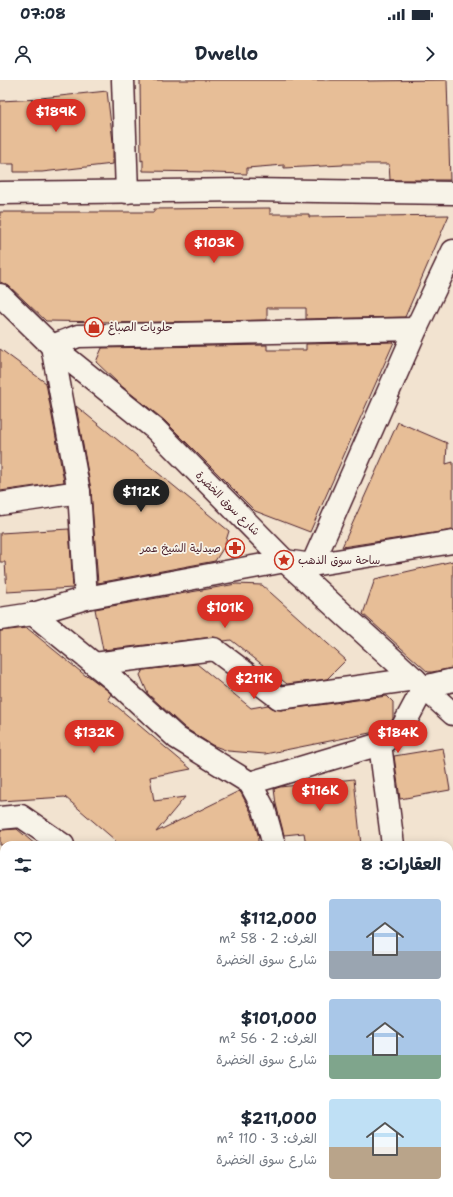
<!DOCTYPE html>
<html lang="ar">
<head>
<meta charset="utf-8">
<style>
	:root { --surface:#fff; --page:#f2f2f3; --text:#1f2937; --muted:#747a83; --accent:#d93025 }
	body { margin:0; font-family:"Shantell Sans","Playpen Sans Arabic",sans-serif; background:var(--page); color:var(--text); direction:rtl; height:100vh; display:flex; flex-direction:column; font-size:15px; white-space:nowrap }
	* { box-sizing:border-box; margin:0 }
	p { font-size:13px; color:var(--muted) }
	.icon { flex:none; width:22px; height:22px; fill:none; stroke:currentColor; stroke-width:2; stroke-linecap:round; stroke-linejoin:round }
	.map { position:relative; flex:1; overflow:hidden; direction:ltr }
	.drawer { position:absolute; left:0px; top:761px; width:453px; height:356px; display:flex; flex-direction:column; background:var(--surface); border-radius:12px 12px 0 0; box-shadow:0 2px 10px #0003; direction:rtl }
	.drawer>* { flex:none }
	.price { position:absolute; translate:-50% -34px; padding:0 9px; border-radius:14px; background:var(--accent); color:#fff; font-size:13px; line-height:26px; filter:drop-shadow(0 1px 2px #0008) }
	.price::after { content:''; position:absolute; left:50%; top:24px; width:12px; height:9px; margin-left:-6px; background:inherit; clip-path:polygon(0 0,100% 0,50% 100%) }
	.price.on { background:#222; color:#fff }
	ul { padding:0; list-style:none }
	li { display:flex; align-items:center; gap:12px; height:100px; padding:0 12px }
	li span { display:grid; place-items:center; flex:none; width:112px; height:80px; border-radius:4px; color:#555 }
	li>.icon { margin-inline-start:auto }
	span .icon { width:48px; height:48px; fill:#fffc; stroke-width:1 }
	li b { font-size:17px }
	h2 { display:flex; justify-content:space-between; align-items:center; height:48px; padding:0 12px; font-size:17px }
	.status { display:flex; justify-content:space-between; align-items:center; height:28px; padding:0 20px; background:var(--surface); direction:ltr }
	.status svg { height:11px; fill:currentColor }
	header { display:flex; justify-content:space-between; align-items:center; height:52px; padding:0 12px; background:var(--surface); font-size:18px; font-weight:700 }
	.map>svg:first-child { display:block }
	.building { fill:#e7be97; stroke:#4a1f2b }
	.lines { fill:none; stroke-linecap:round; stroke-linejoin:round }
	.street-casing { stroke:#4a1f2b; stroke-width:25 }
	.secondary-casing { stroke:#4a1f2b; stroke-width:25 }
	.street { stroke:#f7f3e8; stroke-width:22 }
	.secondary { stroke:#f7f3e8; stroke-width:22 }
	.labels { text-anchor:middle; stroke-width:3.5; stroke-linejoin:round; paint-order:stroke }
	.poi-label { font-size:11px; fill:#4a1f2b; stroke:#f7f3e8; text-anchor:start }
	.street-label { font-size:11px; fill:#4a1f2b; stroke:#f7f3e8 }
</style>
</head>
<body>
<div class="status"><b>07:08</b><svg viewBox="0 0 49 12"><path d="M0 12V9h3v3zM5 12V6h3v6zM10 12V3h3v9zM15 12V0h3v12zM26 1h20v11H26zM47 4h2v5h-2z"/></svg></div>
<header><svg class="icon" aria-label="forward" viewBox="0 0 24 24"><path d="M9 5l7 7-7 7"/></svg>Dwello<svg class="icon" aria-label="person" viewBox="0 0 24 24"><circle cx="12" cy="8" r="4"/><path d="M4 21q1-7 8-7t8 7"/></svg></header>
<div class="map">
<svg width="453" height="1117" viewBox="0 0 453 1117">
	<rect width="100%" height="100%" fill="#f2e3d0"/>
	<filter id="ink" filterUnits="userSpaceOnUse"><feTurbulence type="fractalNoise" baseFrequency=".025" numOctaves="2"/><feDisplacementMap in="SourceGraphic" scale="8" xChannelSelector="R" yChannelSelector="G"/><feConvolveMatrix kernelMatrix="1 2 1 2 8 2 1 2 1" color-interpolation-filters="sRGB"/></filter>
	<g filter="url(#ink)">
		<!-- building -->
		<g class="building">
			<polygon points="140,0 368,0 368,1 447,0 450,100 390,100 389,84 343,84 343,85 284,88 284,85 247,88 247,94 212,93 212,92 143,91 143,80 141,81"/>
			<polygon points="107,11 113,62 113,84 42,92 14,92 14,84 0,84 0,21 41,19 41,18"/>
			<polygon points="270,128 270,134 309,134 309,137 449,135 405,237 306,239 306,228 267,228 267,240 111,243 112,242 46,241 9,206 0,202 0,132 154,132 154,129"/>
			<polygon points="394,262 310,452 255,431 164,340 119,304 96,282 102,268 267,265 267,270 306,270 306,264"/>
			<polygon points="0,269 46,303 64,402 0,411"/>
			<polygon points="76,326 229,451 224,467 215,481 98,503 91,410"/>
			<polygon points="398,342 447,363 446,384 453,382 453,450 342,467"/>
			<polygon points="69,449 73,508 7,512 5,482 0,482 0,453"/>
			<polygon points="453,481 453,588 432,592 428,592 363,534 375,499"/>
			<polygon points="236,504 262,505 346,580 327,599 287,604 231,560 224,561 213,557 103,570 95,529"/>
			<polygon points="27,548 86,596 87,595 107,610 111,614 108,619 191,689 150,697 154,721 185,717 156,752 239,711 241,713 252,734 259,758 258,758 258,765 116,765 115,760 65,717 0,721 0,551"/>
			<polygon points="197,584 251,628 268,625 272,628 281,630 387,616 393,622 393,639 391,641 375,652 265,674 228,671 212,665 185,648 148,614 140,595 143,590"/>
			<polygon points="443,668 450,710 400,719 394,676"/>
			<polygon points="354,699 361,765 306,765 304,753 284,755 276,724 274,709 280,707"/>
			<polygon points="17,749 36,765 0,765 0,750"/>
		</g>
		<g class="lines">
			<!-- street casing -->
			<g class="street-casing">
				<g id="street">
					<polyline points="123,0 127,112"/>
					<polyline points="0,113 246,110 453,113"/>
					<polyline points="0,215 52,266 155,349 285,481 453,634"/>
					<polyline points="0,424 79,412"/>
					<polyline points="86,518 79,412 52,266 78,256 416,249"/>
					<polyline points="33,534 114,600 177,658 250,703 264,729 274,765"/>
					<polyline points="0,539 33,534 86,518 285,481 312,485 453,462"/>
					<polyline points="94,584 214,569 279,618 415,599"/>
					<polyline points="250,703 380,664"/>
					<polyline points="0,738 21,736 63,765"/>
					<polyline points="393,765 380,664 401,650 424,607 453,600"/>
					<polyline points="449,857 453,857"/>
					<polyline points="0,892 4,892"/>
					<polyline points="449,959 453,959"/>
					<polyline points="0,1056 4,1056"/>
					<polyline points="449,1068 453,1068"/>
					<polyline points="98,1113 98,1117"/>
					<polyline points="433,1113 433,1117"/>
					<polyline points="274,1117 274,1113"/>
				</g>
			</g>
			<!-- secondary casing -->
			<g class="secondary-casing">
				<polyline id="secondary" points="312,485 416,249 453,171"/>
			</g>
			<!-- street -->
			<use href="#street" class="street"/>
			<!-- secondary -->
			<use href="#secondary" class="secondary"/>
		</g>
	</g>
	<!-- icons -->
	<defs>
		<g id="shop-ring" transform="scale(1)"><circle r="9.5" fill="#f7f3e8" stroke="#c8321e" stroke-width="1.5"/><path d="M-5-2.5h2.3a2.7 3.5 0 0 1 5.4 0H5L5.5 6h-11ZM-1.5-2.5h3a1.5 2.3 0 0 0-3 0Z" fill="#c8321e"/></g>
		<g id="pharmacy-ring" transform="scale(1)"><circle r="9.5" fill="#f7f3e8" stroke="#c8321e" stroke-width="1.5"/><path d="M-2-6h4v4h4v4h-4v4h-4v-4h-4v-4h4Z" fill="#c8321e"/></g>
		<g id="sight-ring" transform="scale(1)"><circle r="9.5" fill="#f7f3e8" stroke="#c8321e" stroke-width="1.5"/><path d="M0-6L1.8-2.2L6-1.7L2.9 1.2L3.7 5.4L0 3.3L-3.7 5.4L-2.9 1.2L-6-1.7L-1.8-2.2Z" fill="#c8321e"/></g>
	</defs>
	<g fill-rule="evenodd">
		<use href="#shop-ring" x="94" y="247"/>
		<use href="#pharmacy-ring" x="235" y="468"/>
		<use href="#sight-ring" x="284" y="480"/>
	</g>
	<g class="labels">
		<!-- poi labels -->
		<g class="poi-label">
			<text x="108" y="251">حلويات الصباغ</text>
			<text x="221" y="472" text-anchor="end">صيدلية الشيخ عمر</text>
			<text x="298" y="484">ساحة سوق الذهب</text>
		</g>
		<!-- street labels -->
		<g class="street-label">
			<text transform="translate(228 423) rotate(45)" y="4">شارع سوق الخضرة</text>
		</g>
	</g>
</svg>
<b class="price" style="left:56px;top:53px">$189K</b>
<b class="price" style="left:214px;top:184px">$103K</b>
<b class="price on" style="left:141px;top:433px">$112K</b>
<b class="price" style="left:225px;top:549px">$101K</b>
<b class="price" style="left:254px;top:620px">$211K</b>
<b class="price" style="left:94px;top:674px">$132K</b>
<b class="price" style="left:398px;top:674px">$184K</b>
<b class="price" style="left:320px;top:732px">$116K</b>
<section class="drawer">
<h2>العقارات: 8<svg class="icon" aria-label="filters" viewBox="0 0 24 24"><path d="M4 7h16M4 17h16"/><circle cx="9" cy="7" r="2"/><circle cx="15" cy="17" r="2"/></svg></h2>
<ul>
<li><span style="background:linear-gradient(#a9c7e8 65%,#9aa5b1 0)"><svg class="icon" aria-label="home" viewBox="0 0 24 24"><path d="M3 11l9-7 9 7M6 9v11h12V9"/></svg></span><div><b>$112,000</b><p>الغرف: 2 · 58 m²</p><p>شارع سوق الخضرة</p></div><svg class="icon" aria-label="heart" viewBox="0 0 24 24"><path d="M12 20l-8-8c-3-5 5-10 8-4 3-6 11-1 8 4z"/></svg></li>
<li><span style="background:linear-gradient(#a9c7e8 70%,#7fa58c 0)"><svg class="icon" aria-label="home" viewBox="0 0 24 24"><path d="M3 11l9-7 9 7M6 9v11h12V9"/></svg></span><div><b>$101,000</b><p>الغرف: 2 · 56 m²</p><p>شارع سوق الخضرة</p></div><svg class="icon" aria-label="heart" viewBox="0 0 24 24"><path d="M12 20l-8-8c-3-5 5-10 8-4 3-6 11-1 8 4z"/></svg></li>
<li><span style="background:linear-gradient(#bfe0f5 60%,#b9a48a 0)"><svg class="icon" aria-label="home" viewBox="0 0 24 24"><path d="M3 11l9-7 9 7M6 9v11h12V9"/></svg></span><div><b>$211,000</b><p>الغرف: 3 · 110 m²</p><p>شارع سوق الخضرة</p></div><svg class="icon" aria-label="heart" viewBox="0 0 24 24"><path d="M12 20l-8-8c-3-5 5-10 8-4 3-6 11-1 8 4z"/></svg></li>
</ul>
</section>
</div>
</body>
</html>
